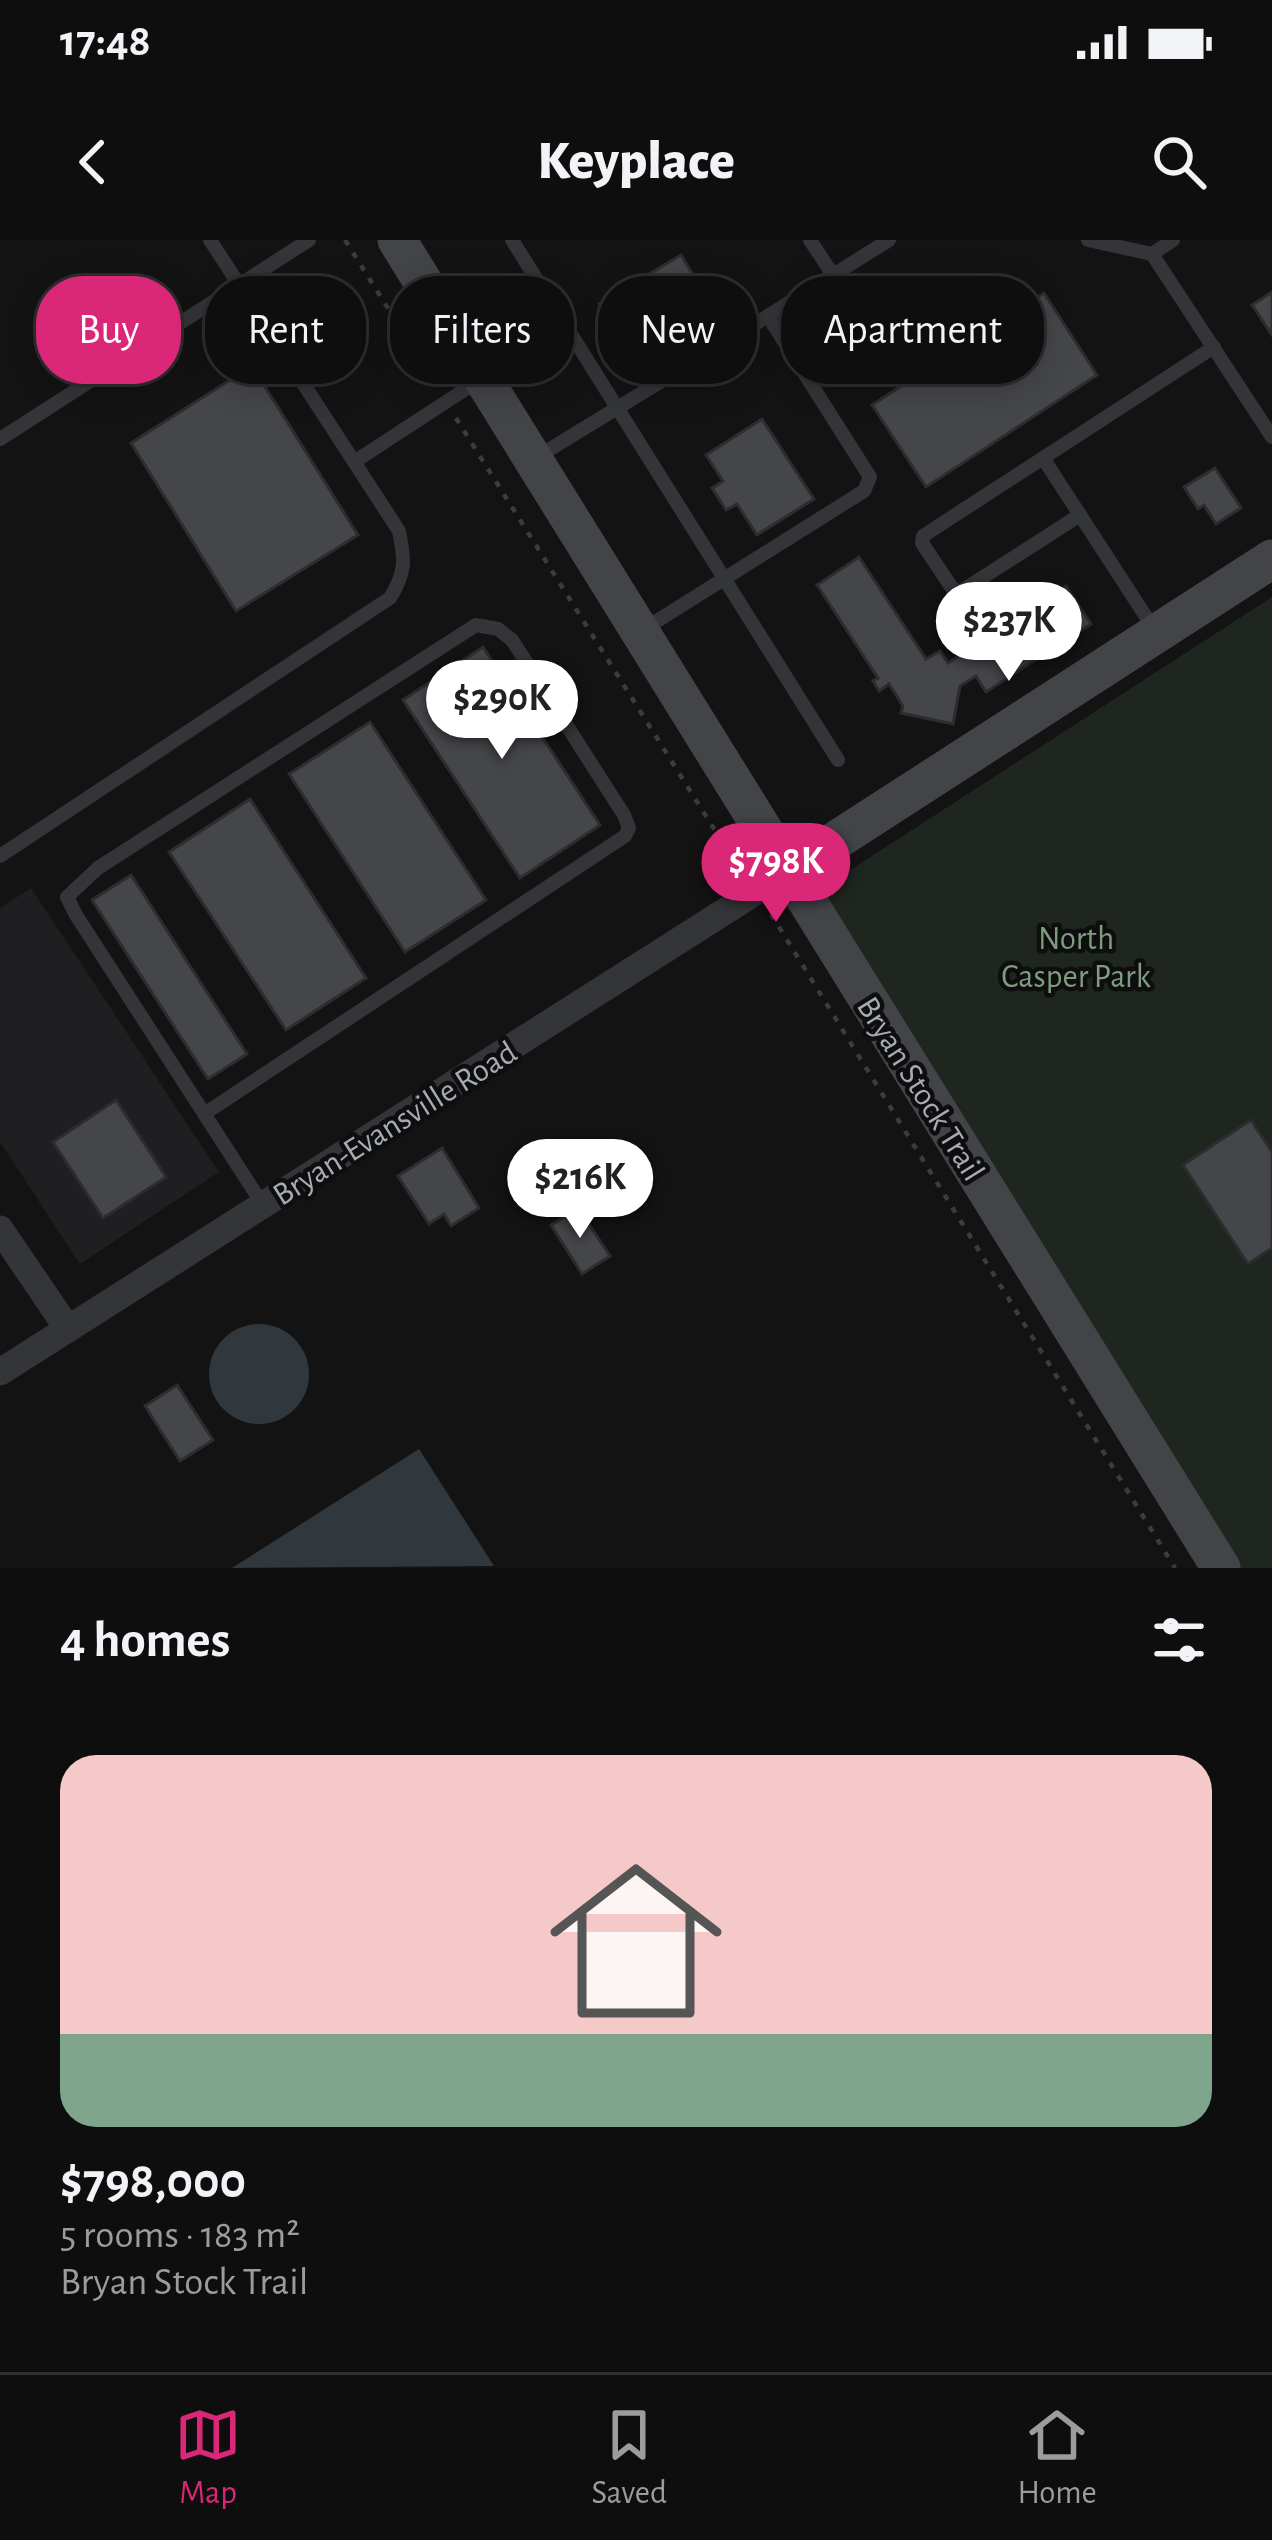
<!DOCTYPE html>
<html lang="en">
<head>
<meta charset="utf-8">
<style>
	:root { --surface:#0e0e0f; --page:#171718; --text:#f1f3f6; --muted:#9b9c9e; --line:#2e2e2f; --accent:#db2777 }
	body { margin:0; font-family:"Alegreya Sans",sans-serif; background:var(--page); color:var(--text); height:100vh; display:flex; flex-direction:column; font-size:45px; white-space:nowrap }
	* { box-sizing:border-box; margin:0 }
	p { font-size:39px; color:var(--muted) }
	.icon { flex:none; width:66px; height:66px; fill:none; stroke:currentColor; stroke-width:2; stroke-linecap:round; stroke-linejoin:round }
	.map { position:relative; height:1328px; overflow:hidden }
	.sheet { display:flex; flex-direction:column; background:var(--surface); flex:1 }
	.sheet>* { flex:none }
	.hud { position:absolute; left:36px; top:36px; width:1200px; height:108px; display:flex; gap:24px }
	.price { position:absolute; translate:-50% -102px; padding:0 27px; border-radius:42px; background:#fff; color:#222; font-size:39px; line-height:78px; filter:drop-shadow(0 3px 6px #0008) }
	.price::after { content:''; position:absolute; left:50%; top:72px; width:36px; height:27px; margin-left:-18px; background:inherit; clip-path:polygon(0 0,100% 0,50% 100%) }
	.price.selected { background:var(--accent); color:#fff }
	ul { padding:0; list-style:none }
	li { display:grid; align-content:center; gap:24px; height:636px; padding:0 60px }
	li+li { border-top:3px solid var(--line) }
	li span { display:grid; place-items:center; height:372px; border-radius:36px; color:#555 }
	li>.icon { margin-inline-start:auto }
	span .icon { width:216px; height:216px; fill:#fffc; stroke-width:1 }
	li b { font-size:51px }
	h2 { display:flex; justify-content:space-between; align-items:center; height:144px; padding:0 60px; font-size:51px }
	.chip { padding:0 42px; border-radius:48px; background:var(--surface); box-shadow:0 6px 30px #0003,0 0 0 3px var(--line); font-size:42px; line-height:108px }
	.chip.selected { background:var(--accent); color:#fff }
	.status { display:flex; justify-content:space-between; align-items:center; height:84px; padding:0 60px; background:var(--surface); direction:ltr }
	.status svg { height:33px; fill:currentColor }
	header { display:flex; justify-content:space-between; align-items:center; height:156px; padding:0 60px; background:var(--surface); font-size:54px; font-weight:800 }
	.tabs { display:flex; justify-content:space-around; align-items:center; height:168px; border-top:3px solid var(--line); background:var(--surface); font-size:33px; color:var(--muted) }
	.tabs a { display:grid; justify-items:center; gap:6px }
	.tabs .selected { color:var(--accent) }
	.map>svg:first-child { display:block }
	.built { fill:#1f1f21 }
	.green { fill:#1f2620 }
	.water { fill:#30383d }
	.building { fill:#454649; stroke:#2d2d30; stroke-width:3 }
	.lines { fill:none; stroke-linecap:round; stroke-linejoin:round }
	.path { stroke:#3a3c3f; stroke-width:4.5; stroke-dasharray:6 9; stroke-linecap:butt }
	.lane { stroke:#343538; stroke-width:14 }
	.street { stroke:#343538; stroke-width:27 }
	.secondary { stroke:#424448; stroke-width:39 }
	.labels { text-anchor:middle; stroke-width:9; stroke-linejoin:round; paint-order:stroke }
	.park-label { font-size:33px; fill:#7f9c7f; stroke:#0e0e0f }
	.street-label { font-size:33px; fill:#a6abb3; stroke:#0e0e0f }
</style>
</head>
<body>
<div class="status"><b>17:48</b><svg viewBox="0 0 49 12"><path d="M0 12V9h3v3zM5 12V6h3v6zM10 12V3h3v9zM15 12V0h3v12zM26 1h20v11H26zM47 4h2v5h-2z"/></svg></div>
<header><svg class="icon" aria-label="back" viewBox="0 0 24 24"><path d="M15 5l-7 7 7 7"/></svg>Keyplace<svg class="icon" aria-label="search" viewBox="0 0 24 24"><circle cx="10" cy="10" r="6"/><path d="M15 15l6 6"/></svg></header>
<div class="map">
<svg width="1272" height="1328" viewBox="0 0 1272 1328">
	<rect width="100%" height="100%" fill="#131314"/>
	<!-- built -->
	<polygon class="built" points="31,648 219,932 80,1024 0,902 0,668"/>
	<!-- green -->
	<polygon class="green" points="1272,357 1272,1328 1240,1328 807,658"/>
	<!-- water -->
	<g class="water">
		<circle cx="259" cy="1134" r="50"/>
		<polygon points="419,1209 494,1326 232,1328"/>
	</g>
	<!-- building -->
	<g class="building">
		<polygon points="681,15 709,61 627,111 599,64"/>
		<polygon points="1272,52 1272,95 1252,65"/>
		<polygon points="1044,53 1097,135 926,247 872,165"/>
		<polygon points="252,126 358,295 236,371 131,203"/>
		<polygon points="762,179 814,259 757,295 737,264 726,270 712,248 723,241 706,215"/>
		<polygon points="1215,228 1241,268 1216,284 1204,265 1198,269 1184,247"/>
		<polygon points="859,317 926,419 940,411 948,423 1066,346 1091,384 986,452 976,436 960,446 953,484 901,473 903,466 889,444 879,451 873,441 878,438 817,345"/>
		<polygon points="483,407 600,585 520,638 403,460"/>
		<polygon points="370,482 486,660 405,712 289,534"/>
		<polygon points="250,559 366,738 286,790 169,612"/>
		<polygon points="131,635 247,814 208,839 92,660"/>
		<polygon points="116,860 166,937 103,978 53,902"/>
		<polygon points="1251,880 1272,912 1272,1008 1248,1024 1183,925"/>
		<polygon points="442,908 479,968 451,986 444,974 429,984 398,936"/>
		<polygon points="578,968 610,1016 582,1034 551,985"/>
		<polygon points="177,1145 213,1200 180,1221 145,1166"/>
	</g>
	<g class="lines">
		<!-- path -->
		<g class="path">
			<polyline points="345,0 438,148"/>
			<polyline points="456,178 716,592 742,630"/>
			<polyline points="771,674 1175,1328"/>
		</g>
		<!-- lane -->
		<g class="lane">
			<polyline points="512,0 838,520"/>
			<polyline points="810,0 833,35"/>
			<polyline points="1088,0 1152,14 1272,197"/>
			<polyline points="1152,14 1173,0"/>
			<polyline points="768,76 889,0"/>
			<polyline points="0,199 309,0"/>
			<polyline points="537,217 768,76 870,237 864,251 641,391"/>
			<polyline points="1043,218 923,296 922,303 952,348 960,352 1080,275"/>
			<polyline points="354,222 478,141"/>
			<polyline points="1154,389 1043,218 1214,107"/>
			<path d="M0,616l390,-258c16,-26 15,-37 9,-67l-189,-291"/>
			<polyline points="204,874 625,596 629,588 624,575 512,400 498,389 476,385 98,628 67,657 76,675 263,965"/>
		</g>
		<!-- street -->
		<g class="street">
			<polyline points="0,989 68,1089"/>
			<polyline points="0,1132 787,632"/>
		</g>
		<!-- secondary -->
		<g class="secondary">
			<polyline points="397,0 1221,1328"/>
			<polyline points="787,632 1272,319"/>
		</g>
	</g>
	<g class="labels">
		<!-- park labels -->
		<g class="park-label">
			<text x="1076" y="709">North<tspan x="1076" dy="38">Casper Park</tspan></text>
		</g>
		<!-- street labels -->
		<g class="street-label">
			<text transform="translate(922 848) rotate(58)" y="12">Bryan Stock Trail</text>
			<text transform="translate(394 882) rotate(-32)" y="12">Bryan-Evansville Road</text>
		</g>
	</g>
</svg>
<b class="price" style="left:1009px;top:444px">$237K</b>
<b class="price" style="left:502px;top:522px">$290K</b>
<b class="price selected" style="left:776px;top:685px">$798K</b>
<b class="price" style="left:580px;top:1001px">$216K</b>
<div class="hud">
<a class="chip selected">Buy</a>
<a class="chip">Rent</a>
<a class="chip">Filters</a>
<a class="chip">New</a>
<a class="chip">Apartment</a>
</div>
</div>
<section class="sheet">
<h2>4 homes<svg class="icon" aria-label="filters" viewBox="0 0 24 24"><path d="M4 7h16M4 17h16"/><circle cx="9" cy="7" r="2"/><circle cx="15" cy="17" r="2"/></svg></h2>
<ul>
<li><span style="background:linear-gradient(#f6c9c9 75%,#7fa58c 0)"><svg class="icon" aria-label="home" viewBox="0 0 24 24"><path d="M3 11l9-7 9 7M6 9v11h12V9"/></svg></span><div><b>$798,000</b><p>5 rooms · 183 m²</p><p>Bryan Stock Trail</p></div></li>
</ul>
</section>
<nav class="tabs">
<a class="selected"><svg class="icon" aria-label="map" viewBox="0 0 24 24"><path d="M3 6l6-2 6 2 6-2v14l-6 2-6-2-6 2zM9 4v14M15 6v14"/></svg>Map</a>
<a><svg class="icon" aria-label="saved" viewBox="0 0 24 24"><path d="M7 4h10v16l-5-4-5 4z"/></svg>Saved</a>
<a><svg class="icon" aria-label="home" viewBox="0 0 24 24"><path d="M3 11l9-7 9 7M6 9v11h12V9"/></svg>Home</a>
</nav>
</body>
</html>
